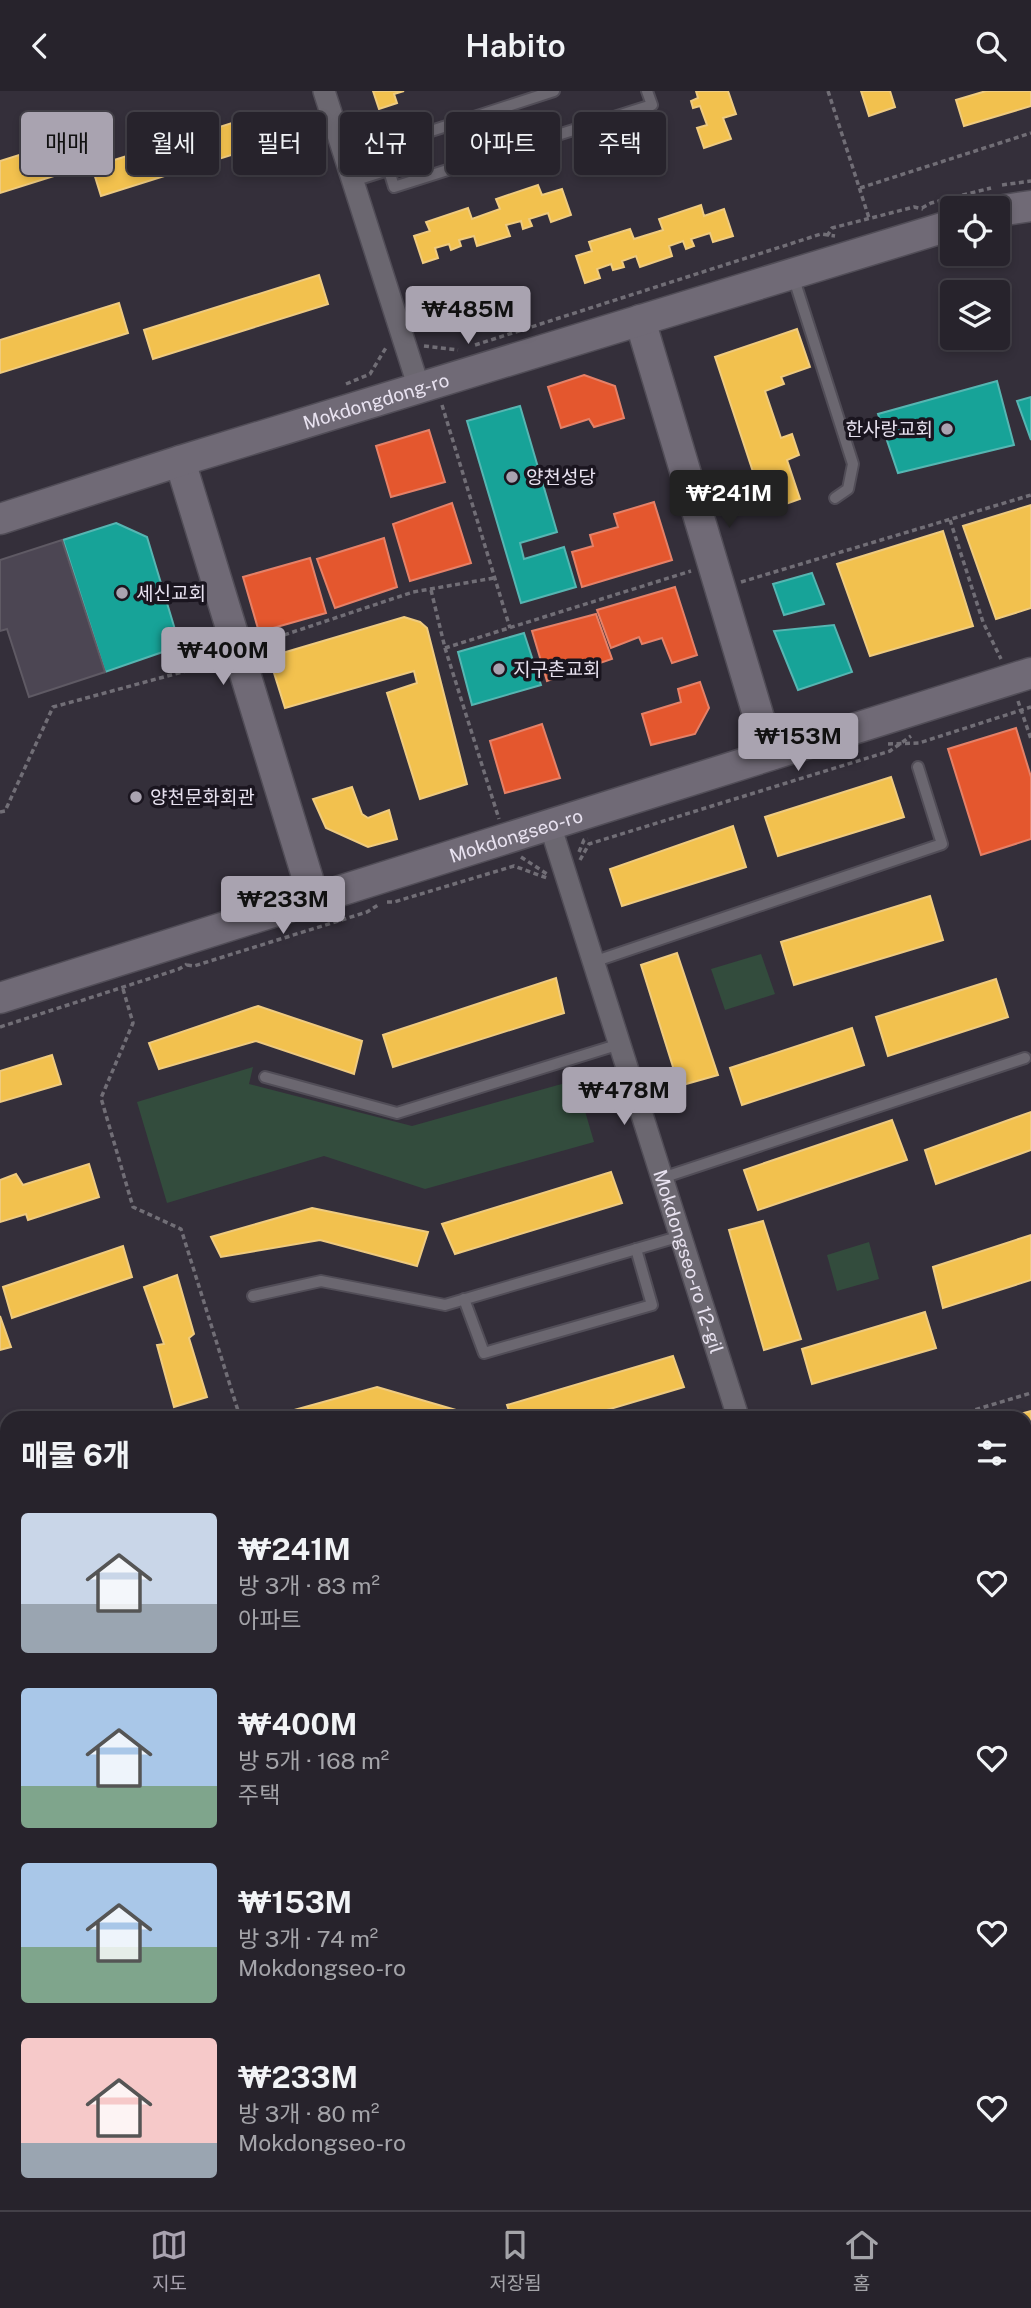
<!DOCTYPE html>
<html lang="ko">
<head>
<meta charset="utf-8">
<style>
	:root { --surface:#27232c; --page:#2f2b34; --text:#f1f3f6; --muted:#a4a4a9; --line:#434048; --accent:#a9a3b0 }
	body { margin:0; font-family:"Public Sans","Noto Sans KR",sans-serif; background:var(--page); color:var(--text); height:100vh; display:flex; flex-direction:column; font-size:26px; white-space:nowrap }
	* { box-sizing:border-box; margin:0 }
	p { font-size:23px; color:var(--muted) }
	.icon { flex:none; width:38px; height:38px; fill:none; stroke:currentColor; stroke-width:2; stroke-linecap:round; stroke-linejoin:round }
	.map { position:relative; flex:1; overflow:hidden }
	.side { position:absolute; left:0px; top:1320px; width:1032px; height:800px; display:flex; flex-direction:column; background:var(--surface); border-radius:21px 21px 0 0; box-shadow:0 4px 10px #0003,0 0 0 2px var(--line) }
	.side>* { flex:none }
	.guide { position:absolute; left:21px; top:21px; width:990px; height:63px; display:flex; gap:14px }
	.controls { position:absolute; left:940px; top:105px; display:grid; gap:14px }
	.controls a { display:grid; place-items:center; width:70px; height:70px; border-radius:7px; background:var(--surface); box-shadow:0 4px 10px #0003,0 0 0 2px var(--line); font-size:35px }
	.price { position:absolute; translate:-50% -60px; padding:0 16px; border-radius:7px; background:var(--accent); color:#111; font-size:23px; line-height:46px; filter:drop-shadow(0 2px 4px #0008) }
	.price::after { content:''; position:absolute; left:50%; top:42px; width:21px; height:16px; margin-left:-10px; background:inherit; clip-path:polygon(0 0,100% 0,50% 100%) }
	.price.active { background:#222; color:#fff }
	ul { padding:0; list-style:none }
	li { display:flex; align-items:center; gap:21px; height:175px; padding:0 21px }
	li span { display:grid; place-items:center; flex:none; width:196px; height:140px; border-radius:7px; color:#555 }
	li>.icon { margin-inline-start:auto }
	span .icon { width:84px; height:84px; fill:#fffc; stroke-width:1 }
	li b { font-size:30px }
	h2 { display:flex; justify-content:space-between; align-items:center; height:84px; padding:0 21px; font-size:30px }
	.pill { padding:0 24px; border-radius:7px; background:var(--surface); box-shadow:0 4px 10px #0003,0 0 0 2px var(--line); font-size:24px; line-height:63px }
	.pill.active { background:var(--accent); color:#111 }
	header { display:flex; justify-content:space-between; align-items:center; height:91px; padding:0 21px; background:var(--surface); font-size:32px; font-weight:600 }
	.menu { display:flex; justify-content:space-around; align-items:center; height:98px; border-top:2px solid var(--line); background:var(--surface); font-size:19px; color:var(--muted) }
	.menu a { display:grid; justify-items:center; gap:4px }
	.menu .active { color:var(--accent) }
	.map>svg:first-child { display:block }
	.green { fill:#334c3d }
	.homes { fill:#f2c14e; stroke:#efcb7f; stroke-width:2 }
	.shops { fill:#e4572e; stroke:#e58168; stroke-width:2 }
	.public { fill:#17a398; stroke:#56b6b2; stroke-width:2 }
	.building { fill:#4c4653; stroke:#5f5a64; stroke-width:2 }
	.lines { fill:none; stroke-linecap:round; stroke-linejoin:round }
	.lane-casing { stroke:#514d57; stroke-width:14 }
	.street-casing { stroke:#514d57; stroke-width:24 }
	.secondary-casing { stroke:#514d57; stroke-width:33 }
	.path { stroke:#716e76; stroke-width:3.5; stroke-dasharray:5 3.5; stroke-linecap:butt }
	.lane { stroke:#6b6770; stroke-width:10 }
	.street { stroke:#6b6770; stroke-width:21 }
	.secondary { stroke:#706a76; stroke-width:30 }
	.poi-dot { fill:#a9a3b0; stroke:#1a151f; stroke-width:2.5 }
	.labels { text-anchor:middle; stroke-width:7; stroke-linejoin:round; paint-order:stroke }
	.street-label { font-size:19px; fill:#e8e2f0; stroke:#1a151f }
	.poi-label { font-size:19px; fill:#e8e2f0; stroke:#1a151f; text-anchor:start }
</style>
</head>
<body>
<header><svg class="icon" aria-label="back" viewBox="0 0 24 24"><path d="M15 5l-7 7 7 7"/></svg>Habito<svg class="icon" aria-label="search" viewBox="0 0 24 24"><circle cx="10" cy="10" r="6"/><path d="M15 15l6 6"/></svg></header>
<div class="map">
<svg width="1031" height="2119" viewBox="0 0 1031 2119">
	<rect width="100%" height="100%" fill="#342f3a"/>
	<!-- green -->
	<g class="green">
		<polygon points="761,863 775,903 725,919 711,878"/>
		<polygon points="253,976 249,993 412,1035 576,989 594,1051 425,1098 324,1065 167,1112 137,1011"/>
		<polygon points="869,1151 879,1188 837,1200 827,1164"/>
	</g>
	<!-- homes -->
	<g class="homes">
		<polygon points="373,0 404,0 394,3 397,12 379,18"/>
		<polygon points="696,0 728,0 736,23 723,27 731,48 704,57 697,37 707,34 700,15 693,17 691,10 698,7"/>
		<polygon points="861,0 890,0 895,16 869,25"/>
		<polygon points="986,0 1031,0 1031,15 964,35 956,9"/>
		<polygon points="267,21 276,50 101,105 92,76"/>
		<polygon points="67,49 76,78 0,102 0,70"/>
		<polygon points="538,94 542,104 562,98 571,124 551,131 548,122 529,128 532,135 523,138 521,130 506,134 510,145 477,155 474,145 459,149 461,155 451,159 449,153 435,157 438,167 423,172 414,145 430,140 426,131 468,117 472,128 500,118 496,108"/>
		<polygon points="701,114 704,125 724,118 733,145 713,151 710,142 691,148 694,155 686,158 683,150 669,155 672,165 640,176 636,165 622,170 624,176 613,179 611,173 597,178 600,187 585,192 576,165 592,160 589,151 630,138 634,148 663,139 659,128"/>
		<polygon points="319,184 328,213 153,268 144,239"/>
		<polygon points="119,212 128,242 0,282 0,249"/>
		<polygon points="797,238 810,276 781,286 784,293 765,300 781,347 792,343 799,364 787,369 800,408 766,420 715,266"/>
		<polygon points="1031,414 1031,517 996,528 963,435"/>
		<polygon points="943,440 973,535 870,565 837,473"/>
		<polygon points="404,526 420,531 427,537 467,693 420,708 387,602 417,592 414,580 285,617 269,566"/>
		<polygon points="891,686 904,726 778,765 765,726"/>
		<polygon points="352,696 362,723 368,727 389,719 397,748 368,756 326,737 313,708"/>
		<polygon points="733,735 746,776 622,815 610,778"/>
		<polygon points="930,805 943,849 794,894 781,851"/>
		<polygon points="677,862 718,984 679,995 641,874"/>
		<polygon points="556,887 564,922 393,976 383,944"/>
		<polygon points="996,888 1008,926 888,965 876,926"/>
		<polygon points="258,915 362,950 354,983 256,950 159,978 149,952"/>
		<polygon points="852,937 864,974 742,1014 730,977"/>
		<polygon points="52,964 61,993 0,1011 0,980"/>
		<polygon points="1031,1021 1031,1059 936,1093 925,1059"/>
		<polygon points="892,1029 907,1069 758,1119 744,1079"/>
		<polygon points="89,1073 99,1106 28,1129 26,1123 0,1131 0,1089 16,1083 23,1094"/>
		<polygon points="611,1081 622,1112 455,1163 442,1133"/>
		<polygon points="312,1117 428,1141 417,1175 320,1149 221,1166 211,1146"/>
		<polygon points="763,1130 801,1248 764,1259 729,1139"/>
		<polygon points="1031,1144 1031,1189 943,1217 933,1176"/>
		<polygon points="123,1155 132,1186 12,1227 3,1196"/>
		<polygon points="177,1184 194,1243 189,1247 207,1306 174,1316 157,1254 164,1253 144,1196"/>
		<polygon points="925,1221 936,1257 812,1293 802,1258"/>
		<polygon points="0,1225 11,1256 0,1259"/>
		<polygon points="673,1265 684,1296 583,1326 511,1326 507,1314"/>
		<polygon points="377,1296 480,1326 269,1326"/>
		<polygon points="1031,1320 1031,1360 1026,1362 1026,1326 1008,1326"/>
		<polygon points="7,1338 7,1372 0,1374 0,1340"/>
		<polygon points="1031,1522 1031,1563 1026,1565 1026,1523"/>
		<polygon points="7,1765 7,1801 0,1803 0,1767"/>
		<rect x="129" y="2112" width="87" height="7"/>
		<polygon points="668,2112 736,2112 737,2119 668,2119"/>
	</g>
	<!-- shops -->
	<g class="shops">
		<polygon points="584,284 615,295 624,327 594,336 589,328 561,337 548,296"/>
		<polygon points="429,339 445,391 391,406 376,355"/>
		<polygon points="654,411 672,469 582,496 572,461 593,455 590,444 618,436 614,423"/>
		<polygon points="452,412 471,472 410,490 393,433"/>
		<polygon points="384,447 397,496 335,517 317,468"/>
		<polygon points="310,467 326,522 259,541 243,486"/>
		<polygon points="675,496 697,564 672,572 662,547 642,553 639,546 611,557 597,519"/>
		<polygon points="596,523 612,568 547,590 532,540"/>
		<polygon points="700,591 709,617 695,643 651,654 642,623 681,611 678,598"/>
		<polygon points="542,633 560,687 505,702 490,650"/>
		<polygon points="1016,637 1031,686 1031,748 981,764 948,658"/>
		<polygon points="7,1439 7,1502 0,1504 0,1442"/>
	</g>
	<!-- public -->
	<g class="public">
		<polygon points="997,290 1014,354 898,382 878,323"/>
		<polygon points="1031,306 1031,349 1017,310"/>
		<polygon points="520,315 557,441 520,452 524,468 564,456 576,496 521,512 467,330"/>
		<polygon points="116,432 147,446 180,555 105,581 63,449"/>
		<polygon points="812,482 824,513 784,524 773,493"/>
		<polygon points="834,534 852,581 798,599 774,540"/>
		<polygon points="524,542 541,594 472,614 458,561"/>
		<polygon points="0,2075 7,2075 7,2112 12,2112 13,2119 0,2119"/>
	</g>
	<!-- building -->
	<polygon class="building" points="62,449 105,581 29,606 7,538 0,540 0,469"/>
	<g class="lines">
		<!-- lane casing -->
		<g class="lane-casing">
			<g id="lane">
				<polyline points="554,0 382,56 394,96 652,14 647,0"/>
				<polyline points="353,90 388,79"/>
				<polyline points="793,185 853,373 848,398 835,407"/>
				<polyline points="593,871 942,753 918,676"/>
				<polyline points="265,986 397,1022 620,953"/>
				<polyline points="662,1087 1025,967"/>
				<polyline points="253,1205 321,1190 445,1214 681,1145"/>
				<polyline points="464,1208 484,1262 652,1214 636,1158"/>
				<polyline points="0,1863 7,1861"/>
			</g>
		</g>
		<!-- street casing -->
		<g class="street-casing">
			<g id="street">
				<polyline points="324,0 419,297"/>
				<path id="s1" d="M550,734l188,592"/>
				<polyline points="1026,1761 1031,1761"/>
				<polyline points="1026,1894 1031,1893"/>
				<polyline points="1026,2037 1031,2036"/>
				<polyline points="231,2112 232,2119"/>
				<polyline points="499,2112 500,2119"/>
			</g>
		</g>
		<!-- secondary casing -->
		<g class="secondary-casing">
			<g id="secondary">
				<polyline points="998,120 1031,115"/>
				<polyline points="640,229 770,664"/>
				<polyline points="180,370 314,808"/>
				<path id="s2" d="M0,428l180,-58 772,-236"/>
				<path id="s3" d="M0,907l1031,-325"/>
				<polyline points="0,1591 7,1601"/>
				<polyline points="1026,1636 1031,1636"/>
				<polyline points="95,2112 95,2119"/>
				<polyline points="814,2112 814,2119"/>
			</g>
		</g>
		<!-- path -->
		<g class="path">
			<polyline points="828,0 869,127"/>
			<polyline points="1002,94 1031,90"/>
			<polyline points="860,97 1031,42"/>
			<polyline points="962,113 978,108"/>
			<polyline points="922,117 931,112 991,97"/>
			<polyline points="827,145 832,137 914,116 923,118"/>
			<polyline points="475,254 821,143 835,145"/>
			<polyline points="424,255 458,259"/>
			<polyline points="346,293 370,283 387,255"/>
			<polyline points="442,314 510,537"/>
			<polyline points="950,429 983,531 1001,568"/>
			<polyline points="741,491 1031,404"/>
			<polyline points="431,499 445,557 499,728"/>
			<polyline points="260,552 413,501 494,487"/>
			<polyline points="445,557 691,480"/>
			<polyline points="1018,610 1031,648"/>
			<polyline points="888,653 919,652 1031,616"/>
			<polyline points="0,721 5,720 53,616 219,571"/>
			<polyline points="579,761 584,749 588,748"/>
			<polyline points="521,766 547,783"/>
			<polyline points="580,769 589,753 890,660 911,645"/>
			<polyline points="387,811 394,811 514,775 547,787"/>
			<polyline points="187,874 194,875 367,821 378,814"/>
			<polyline points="123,898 133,932 101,1007 133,1116 181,1138 240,1326"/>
			<polyline points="0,936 179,878 187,873"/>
			<polyline points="951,1326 1031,1302"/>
			<polyline points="0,1540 7,1537"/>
		</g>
		<!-- lane -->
		<use href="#lane" class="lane"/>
		<!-- street -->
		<use href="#street" class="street"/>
		<!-- secondary -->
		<use href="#secondary" class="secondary"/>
	</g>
	<!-- markers -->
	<g class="poi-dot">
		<circle cx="947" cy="338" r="7"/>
		<circle cx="512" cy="386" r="7"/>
		<circle cx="122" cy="502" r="7"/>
		<circle cx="499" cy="578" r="7"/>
		<circle cx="136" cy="706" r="7"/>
	</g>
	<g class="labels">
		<!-- street labels -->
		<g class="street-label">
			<text dy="7" stroke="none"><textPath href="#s2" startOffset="394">Mokdongdong-ro</textPath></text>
			<text dy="7" stroke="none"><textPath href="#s3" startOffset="541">Mokdongseo-ro</textPath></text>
			<text dy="7" stroke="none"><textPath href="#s1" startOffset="458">Mokdongseo-ro 12-gil</textPath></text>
		</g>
		<!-- poi labels -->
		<g class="poi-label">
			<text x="933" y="345" text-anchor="end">한사랑교회</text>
			<text x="526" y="393">양천성당</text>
			<text x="136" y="509">세신교회</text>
			<text x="513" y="585">지구촌교회</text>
			<text x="150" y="713">양천문화회관</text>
		</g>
	</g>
</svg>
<div class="controls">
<a><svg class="icon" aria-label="locate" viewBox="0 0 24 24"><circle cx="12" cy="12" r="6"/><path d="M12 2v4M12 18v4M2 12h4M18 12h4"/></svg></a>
<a><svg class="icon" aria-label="layers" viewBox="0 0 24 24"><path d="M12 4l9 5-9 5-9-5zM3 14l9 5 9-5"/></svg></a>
</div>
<b class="price" style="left:468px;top:255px">₩485M</b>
<b class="price active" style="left:729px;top:439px">₩241M</b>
<b class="price" style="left:223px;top:596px">₩400M</b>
<b class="price" style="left:798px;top:682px">₩153M</b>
<b class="price" style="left:283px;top:845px">₩233M</b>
<b class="price" style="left:624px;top:1036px">₩478M</b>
<div class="guide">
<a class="pill active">매매</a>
<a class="pill">월세</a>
<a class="pill">필터</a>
<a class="pill">신규</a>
<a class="pill">아파트</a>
<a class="pill">주택</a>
</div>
<section class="side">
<h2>매물 6개<svg class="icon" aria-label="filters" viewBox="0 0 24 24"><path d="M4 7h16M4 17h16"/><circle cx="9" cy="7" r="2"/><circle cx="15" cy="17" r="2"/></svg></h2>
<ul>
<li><span style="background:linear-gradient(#c9d6e8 65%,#9aa5b1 0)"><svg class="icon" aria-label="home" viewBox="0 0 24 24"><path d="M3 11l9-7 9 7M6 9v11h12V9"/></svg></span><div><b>₩241M</b><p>방 3개 · 83 m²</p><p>아파트</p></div><svg class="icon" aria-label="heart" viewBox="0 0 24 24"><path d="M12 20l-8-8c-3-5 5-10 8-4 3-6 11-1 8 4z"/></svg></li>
<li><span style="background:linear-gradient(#a9c7e8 70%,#7fa58c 0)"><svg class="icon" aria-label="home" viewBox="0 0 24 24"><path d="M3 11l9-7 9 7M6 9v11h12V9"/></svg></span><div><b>₩400M</b><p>방 5개 · 168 m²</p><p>주택</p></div><svg class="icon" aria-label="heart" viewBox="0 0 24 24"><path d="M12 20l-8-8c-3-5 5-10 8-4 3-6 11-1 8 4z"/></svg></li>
<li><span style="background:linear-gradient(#a9c7e8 60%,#7fa58c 0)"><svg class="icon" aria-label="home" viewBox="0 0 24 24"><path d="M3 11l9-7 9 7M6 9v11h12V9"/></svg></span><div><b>₩153M</b><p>방 3개 · 74 m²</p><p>Mokdongseo-ro</p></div><svg class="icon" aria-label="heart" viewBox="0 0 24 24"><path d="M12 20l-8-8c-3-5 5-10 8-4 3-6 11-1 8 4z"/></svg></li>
<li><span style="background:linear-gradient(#f6c9c9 75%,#9aa5b1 0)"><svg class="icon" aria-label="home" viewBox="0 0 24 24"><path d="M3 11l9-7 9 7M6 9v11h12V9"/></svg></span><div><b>₩233M</b><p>방 3개 · 80 m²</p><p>Mokdongseo-ro</p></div><svg class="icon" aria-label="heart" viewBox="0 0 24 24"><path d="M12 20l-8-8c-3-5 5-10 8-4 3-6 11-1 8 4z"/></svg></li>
</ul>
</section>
</div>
<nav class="menu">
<a class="active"><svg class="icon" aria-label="map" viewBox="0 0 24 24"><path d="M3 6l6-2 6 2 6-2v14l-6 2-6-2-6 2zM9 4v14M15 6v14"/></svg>지도</a>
<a><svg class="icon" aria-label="saved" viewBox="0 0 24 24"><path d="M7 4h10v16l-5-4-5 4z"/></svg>저장됨</a>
<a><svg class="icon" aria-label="home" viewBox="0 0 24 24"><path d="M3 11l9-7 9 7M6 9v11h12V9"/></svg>홈</a>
</nav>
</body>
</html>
